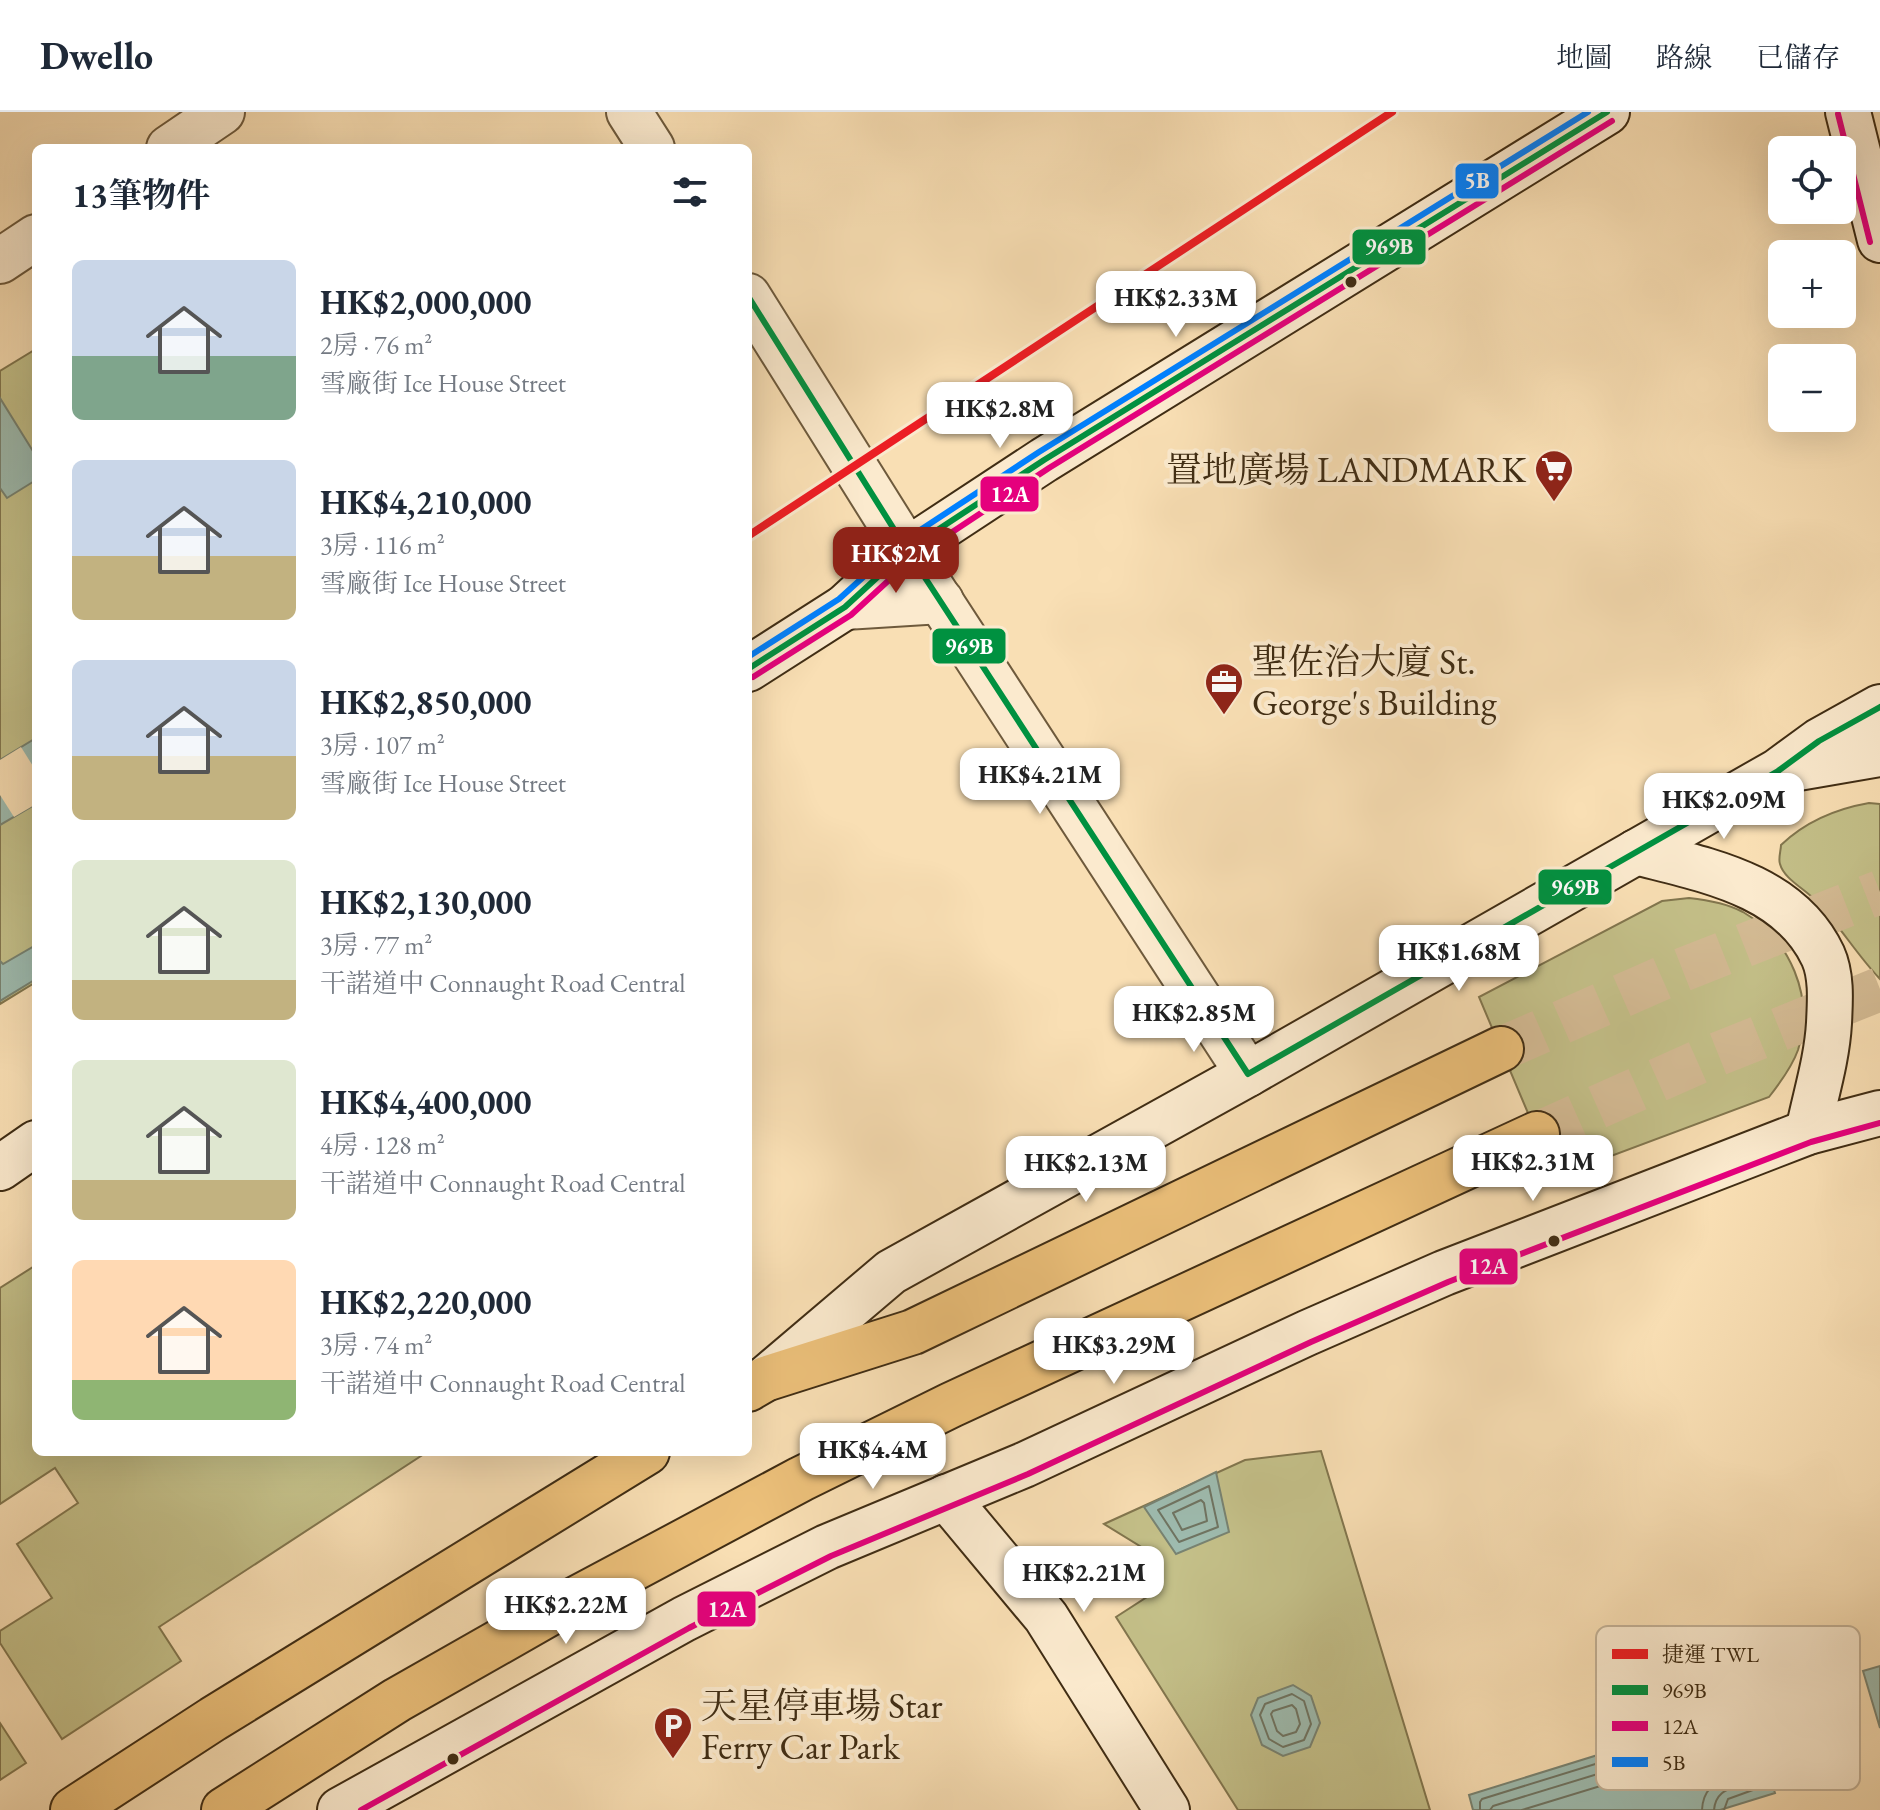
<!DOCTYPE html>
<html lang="zh-TW">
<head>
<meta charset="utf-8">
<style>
	:root { --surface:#fff; --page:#f6f6f7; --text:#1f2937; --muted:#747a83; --line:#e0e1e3; --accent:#8f2418 }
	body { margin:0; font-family:"EB Garamond","Noto Serif TC",serif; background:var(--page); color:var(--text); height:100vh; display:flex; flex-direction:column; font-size:30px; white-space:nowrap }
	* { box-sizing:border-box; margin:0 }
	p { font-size:26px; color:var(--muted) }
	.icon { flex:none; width:44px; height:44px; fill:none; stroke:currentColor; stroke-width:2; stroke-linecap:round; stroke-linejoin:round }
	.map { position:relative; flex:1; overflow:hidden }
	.sheet { position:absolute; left:32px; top:32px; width:720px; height:1312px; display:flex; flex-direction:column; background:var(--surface); border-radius:12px; box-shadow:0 8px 32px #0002 }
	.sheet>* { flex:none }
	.buttons { position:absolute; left:1768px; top:24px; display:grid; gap:16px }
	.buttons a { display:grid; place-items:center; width:88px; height:88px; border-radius:12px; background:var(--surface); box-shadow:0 8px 32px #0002; font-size:40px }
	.price { position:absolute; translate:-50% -68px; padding:0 18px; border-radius:16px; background:#fff; color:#222; font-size:26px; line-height:52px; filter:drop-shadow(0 2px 4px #0008) }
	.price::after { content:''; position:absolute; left:50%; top:48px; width:24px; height:18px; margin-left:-12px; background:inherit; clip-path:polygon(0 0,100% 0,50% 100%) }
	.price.active { background:var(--accent); color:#fff }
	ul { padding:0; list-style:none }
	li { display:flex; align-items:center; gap:24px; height:200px; padding:0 40px }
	li span { display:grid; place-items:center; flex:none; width:224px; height:160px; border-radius:12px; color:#555 }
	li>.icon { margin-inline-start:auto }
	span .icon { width:96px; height:96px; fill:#fffc; stroke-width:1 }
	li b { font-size:34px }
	h2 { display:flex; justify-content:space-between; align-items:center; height:96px; padding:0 40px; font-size:34px }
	header { display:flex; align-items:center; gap:48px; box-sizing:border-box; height:112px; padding:0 40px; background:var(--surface); border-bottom:2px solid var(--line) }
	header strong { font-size:38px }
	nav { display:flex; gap:44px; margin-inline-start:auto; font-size:28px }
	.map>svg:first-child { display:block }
	.green { fill:#c4c089; stroke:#82764e; stroke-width:2 }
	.water { fill:#9ebcb0; stroke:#788372; stroke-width:2 }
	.pier { fill:#f9dfb4 }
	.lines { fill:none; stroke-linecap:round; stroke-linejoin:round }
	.shore { stroke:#6f7462; stroke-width:2 }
	.primary-tunnel { stroke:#d4bb94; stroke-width:44; stroke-dasharray:44 22; stroke-linecap:butt }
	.trunk-tunnel { stroke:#d4bb94; stroke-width:44; stroke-dasharray:44 22; stroke-linecap:butt }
	.tertiary-casing { stroke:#6e5a3c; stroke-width:48 }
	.secondary-casing { stroke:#402d14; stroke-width:48 }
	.primary-casing { stroke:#402d14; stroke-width:48 }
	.trunk-casing { stroke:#402d14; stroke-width:48 }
	.tertiary { stroke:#fbeace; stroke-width:44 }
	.secondary { stroke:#fbeace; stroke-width:44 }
	.primary { stroke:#ecc07a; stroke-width:44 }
	.trunk { stroke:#ecc07a; stroke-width:44 }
	.bus-1-casing { stroke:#fbeace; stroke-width:12 }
	.bus-2-casing { stroke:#fbeace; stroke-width:12 }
	.bus-3-casing { stroke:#fbeace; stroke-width:12 }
	.bus-1 { stroke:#009140; stroke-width:6 }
	.bus-2 { stroke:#e5007d; stroke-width:6 }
	.bus-3 { stroke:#0080ff; stroke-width:6 }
	.metro-1-casing { stroke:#fbeace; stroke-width:14 }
	.metro-1 { stroke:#ed1d24; stroke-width:8 }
	.bus-dot { fill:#402d14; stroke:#fbeace; stroke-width:3 }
	.labels { text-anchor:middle; stroke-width:8; stroke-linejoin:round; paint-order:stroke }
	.poi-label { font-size:36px; fill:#402d14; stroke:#fbeace; text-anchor:start }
	.key { fill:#fbeace; stroke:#c3b196; stroke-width:2 }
	.key-label { font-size:22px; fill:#402d14 }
	.line-badge { stroke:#fbeace; stroke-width:3 }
	.badge-label { font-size:22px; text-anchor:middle; font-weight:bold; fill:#fff }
</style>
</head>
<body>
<header>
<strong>Dwello</strong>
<nav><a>地圖</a><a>路線</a><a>已儲存</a></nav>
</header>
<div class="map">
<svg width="1880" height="1698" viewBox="0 0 1880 1698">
	<rect width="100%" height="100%" fill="#f9dfb4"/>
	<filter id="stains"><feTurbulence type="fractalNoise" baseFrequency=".0025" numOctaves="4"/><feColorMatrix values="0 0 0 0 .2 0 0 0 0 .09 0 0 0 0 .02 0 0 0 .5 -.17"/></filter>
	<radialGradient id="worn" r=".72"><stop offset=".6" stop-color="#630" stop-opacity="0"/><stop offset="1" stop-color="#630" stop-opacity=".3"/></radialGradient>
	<!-- green -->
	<g class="green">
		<polygon points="36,237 36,870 0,892 0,259"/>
		<path d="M1869,691l11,1v175c-24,-25 -41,-55 -65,-79 -10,-11 -31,-21 -35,-36 -2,-5 1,-14 1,-19 25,-24 54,-36 88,-42z"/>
		<path d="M1689,786c19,2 37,5 54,14 47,27 72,85 55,138 -6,17 -18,33 -29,47l-214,80 -76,-180 183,-96z"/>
		<polygon points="36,1153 36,1340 427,1340 159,1515 181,1549 62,1627 0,1531 0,1519 52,1486 17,1432 78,1391 55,1356 0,1392 0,1176"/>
		<polygon points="1321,1339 1430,1698 1238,1698 1116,1505 1153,1481 1145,1459 1151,1441 1104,1412 1245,1348"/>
		<polygon points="0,1611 26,1651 0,1668"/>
	</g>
	<!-- water -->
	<g class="water">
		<polygon points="0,286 36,344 36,368 7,386 0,376"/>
		<polygon points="36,626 36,692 0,713 0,648"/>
		<polygon points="36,833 36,867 0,889 0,849 3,852"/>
		<polygon points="1216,1360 1229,1420 1176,1442 1144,1395"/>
		<polygon points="1880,1554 1880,1616 1863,1559"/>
		<polygon points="1293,1573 1311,1584 1320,1611 1310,1635 1283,1644 1262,1633 1251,1603 1258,1586"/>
		<polygon points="1749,1596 1775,1681 1720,1698 1473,1698 1469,1683"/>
	</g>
	<!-- pier -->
	<polygon class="pier" points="21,635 36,659 36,692 14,705 0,683 0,648"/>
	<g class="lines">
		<!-- shore -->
		<g class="shore">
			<polygon points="1209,1374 1218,1415 1179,1430 1158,1398"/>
			<polygon points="1201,1388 1204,1391 1207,1409 1182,1418 1173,1401"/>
			<polygon points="1292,1582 1304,1589 1311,1612 1304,1628 1283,1635 1269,1627 1260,1603 1265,1592"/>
			<polygon points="1292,1593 1296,1597 1300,1612 1296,1620 1283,1624 1277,1619 1271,1602 1273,1599"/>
			<polyline points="1480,1698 1480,1690 1482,1687 1741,1607 1745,1610 1764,1674 1728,1687 1724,1698"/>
			<path d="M1490,1698l3,-4 242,-74 16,48c-16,9 -35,7 -37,30"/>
			<path d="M1522,1698l206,-63 8,25c-18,10 -33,14 -34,38"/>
		</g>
		<!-- primary-tunnel -->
		<polyline class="primary-tunnel" points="1537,1022 1703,948 1880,877"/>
		<!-- trunk-tunnel -->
		<polyline class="trunk-tunnel" points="1501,937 1669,863 1880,780"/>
		<!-- tertiary casing -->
		<g class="tertiary-casing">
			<g id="tertiary">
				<polyline points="629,0 652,36"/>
				<polyline points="169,36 222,0"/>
				<polyline points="0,149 36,125"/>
				<polyline points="748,184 907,438 1248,962"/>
				<polyline points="845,495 941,489"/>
			</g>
		</g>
		<!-- secondary casing -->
		<g class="secondary-casing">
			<g id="secondary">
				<polyline points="1848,0 1880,128"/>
				<polyline points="748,557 845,495 907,438 1044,348 1607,0"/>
				<polyline points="1792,657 1880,642"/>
				<path d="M1636,740c69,18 153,32 187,104 9,20 7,46 6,67 -2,37 -14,74 -21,109"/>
				<polyline points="0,1056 36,1031"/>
				<polyline points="765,1267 891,1160 1248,962 1778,659 1819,629 1880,595"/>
				<polyline points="946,1385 1046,1505 1167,1698"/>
				<polyline points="340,1698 684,1507 827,1435 1024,1353 1307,1221 1444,1161 1808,1020 1880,1001"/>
			</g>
		</g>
		<!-- primary casing -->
		<g class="primary-casing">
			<polyline id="primary" points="224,1698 397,1588 550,1501 801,1367 951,1293 1537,1022"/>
		</g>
		<!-- trunk casing -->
		<g class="trunk-casing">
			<g id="trunk">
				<polyline points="748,1277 765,1267 913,1220 1501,937"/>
				<polyline points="73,1698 213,1607 647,1340"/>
			</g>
		</g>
		<!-- tertiary -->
		<use href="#tertiary" class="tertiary"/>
		<!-- secondary -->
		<use href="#secondary" class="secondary"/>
		<!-- primary -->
		<use href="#primary" class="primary"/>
		<!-- trunk -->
		<use href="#trunk" class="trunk"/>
		<!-- bus-1 casing -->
		<g class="bus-1-casing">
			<g id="bus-1">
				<polyline points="748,184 907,438 1248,962 1778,659 1819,629 1880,595"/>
				<polyline points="748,557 845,495 907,438 1044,348 1607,0"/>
			</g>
		</g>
		<!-- bus-2 casing -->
		<g class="bus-2-casing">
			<g id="bus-2">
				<polyline points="1838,2 1870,130"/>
				<polyline points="753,565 851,503 913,446 1049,356 1612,9"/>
				<polyline points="361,1698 689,1516 831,1444 1028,1362 1311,1230 1448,1170 1811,1030 1880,1011"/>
			</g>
		</g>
		<!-- bus-3 casing -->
		<g class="bus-3-casing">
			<polyline id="bus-3" points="748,545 839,487 902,430 1039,340 1588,0"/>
		</g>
		<!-- bus-1 -->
		<use href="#bus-1" class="bus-1"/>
		<!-- bus-2 -->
		<use href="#bus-2" class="bus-2"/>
		<!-- bus-3 -->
		<use href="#bus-3" class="bus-3"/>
		<!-- metro-1 casing -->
		<g class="metro-1-casing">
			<polyline id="metro-1" points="748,424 1392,0"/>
		</g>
		<!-- metro-1 -->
		<use href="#metro-1" class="metro-1"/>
	</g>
	<!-- icons -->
	<defs>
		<g id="supermarket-pin" transform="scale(2)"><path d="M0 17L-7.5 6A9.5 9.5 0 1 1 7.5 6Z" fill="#8f2418" stroke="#fbeace"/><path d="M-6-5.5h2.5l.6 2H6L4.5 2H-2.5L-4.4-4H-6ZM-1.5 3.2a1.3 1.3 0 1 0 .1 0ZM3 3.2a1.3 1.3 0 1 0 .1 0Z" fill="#fff"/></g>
		<g id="office-pin" transform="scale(2)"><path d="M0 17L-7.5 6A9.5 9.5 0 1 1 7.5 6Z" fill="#8f2418" stroke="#fbeace"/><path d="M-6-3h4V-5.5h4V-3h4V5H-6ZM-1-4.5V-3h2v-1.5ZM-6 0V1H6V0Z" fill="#fff"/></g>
		<g id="parking-pin" transform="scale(2)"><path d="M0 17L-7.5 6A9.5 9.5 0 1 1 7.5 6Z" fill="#8f2418" stroke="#fbeace"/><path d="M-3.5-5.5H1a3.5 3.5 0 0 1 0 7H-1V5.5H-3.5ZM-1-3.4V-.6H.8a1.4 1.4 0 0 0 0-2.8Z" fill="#fff"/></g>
	</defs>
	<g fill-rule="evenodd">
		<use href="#supermarket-pin" x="1554" y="357"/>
		<use href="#office-pin" x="1224" y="570"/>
		<use href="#parking-pin" x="673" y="1614"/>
	</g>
	<!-- markers -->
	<g class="bus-dot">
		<circle cx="1351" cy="170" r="7"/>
		<circle cx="1554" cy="1129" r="7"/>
		<circle cx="453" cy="1647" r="7"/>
	</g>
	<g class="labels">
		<!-- poi labels -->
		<g class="poi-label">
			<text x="1526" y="370" text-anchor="end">置地廣場 LANDMARK</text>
			<text x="1252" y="562">聖佐治大廈 St.<tspan x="1252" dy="41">George's Building</tspan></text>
			<text x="701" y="1606">天星停車場 Star<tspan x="701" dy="41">Ferry Car Park</tspan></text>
		</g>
	</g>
	<!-- legend -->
	<rect x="1596" y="1514" width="264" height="164" rx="12" class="key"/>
	<rect x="1612" y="1537" width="36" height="10" fill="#ed1d24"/>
	<rect x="1612" y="1573" width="36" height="10" fill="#009140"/>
	<rect x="1612" y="1609" width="36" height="10" fill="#e5007d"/>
	<rect x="1612" y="1645" width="36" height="10" fill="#0080ff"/>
	<g class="key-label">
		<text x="1662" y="1550">捷運 TWL</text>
		<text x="1662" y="1586">969B</text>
		<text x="1662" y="1622">12A</text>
		<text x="1662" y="1658">5B</text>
	</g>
	<g class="line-badge">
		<rect x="1454" y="50" width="46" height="38" rx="8" fill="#0080ff"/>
		<rect x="1351" y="116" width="76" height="38" rx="8" fill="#009140"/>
		<rect x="979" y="363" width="61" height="38" rx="8" fill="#e5007d"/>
		<rect x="931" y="515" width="76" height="38" rx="8" fill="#009140"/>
		<rect x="1537" y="756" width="76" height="38" rx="8" fill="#009140"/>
		<rect x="1458" y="1135" width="61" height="39" rx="8" fill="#e5007d"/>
		<rect x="696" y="1478" width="61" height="38" rx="8" fill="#e5007d"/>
	</g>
	<g class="badge-label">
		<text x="1477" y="76">5B</text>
		<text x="1389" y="142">969B</text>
		<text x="1010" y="390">12A</text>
		<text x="969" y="542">969B</text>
		<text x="1575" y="783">969B</text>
		<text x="1488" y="1162">12A</text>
		<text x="727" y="1505">12A</text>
	</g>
	<rect width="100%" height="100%" filter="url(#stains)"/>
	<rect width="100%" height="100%" fill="url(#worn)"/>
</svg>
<div class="buttons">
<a><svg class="icon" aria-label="locate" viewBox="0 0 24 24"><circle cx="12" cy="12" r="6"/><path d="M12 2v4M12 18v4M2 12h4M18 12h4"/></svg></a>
<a>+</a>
<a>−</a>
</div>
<b class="price" style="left:1176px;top:227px">HK$2.33M</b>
<b class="price" style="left:1000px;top:338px">HK$2.8M</b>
<b class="price active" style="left:896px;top:483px">HK$2M</b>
<b class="price" style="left:1040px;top:704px">HK$4.21M</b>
<b class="price" style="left:1724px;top:729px">HK$2.09M</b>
<b class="price" style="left:1459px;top:881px">HK$1.68M</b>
<b class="price" style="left:1194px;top:942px">HK$2.85M</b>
<b class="price" style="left:1533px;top:1091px">HK$2.31M</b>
<b class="price" style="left:1086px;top:1092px">HK$2.13M</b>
<b class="price" style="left:1114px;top:1274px">HK$3.29M</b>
<b class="price" style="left:873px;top:1379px">HK$4.4M</b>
<b class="price" style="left:1084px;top:1502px">HK$2.21M</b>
<b class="price" style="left:566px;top:1534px">HK$2.22M</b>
<section class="sheet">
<h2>13筆物件<svg class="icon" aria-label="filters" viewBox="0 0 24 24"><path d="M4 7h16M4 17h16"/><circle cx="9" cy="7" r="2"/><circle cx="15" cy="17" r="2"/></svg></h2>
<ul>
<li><span style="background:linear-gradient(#c9d6e8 60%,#7fa58c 0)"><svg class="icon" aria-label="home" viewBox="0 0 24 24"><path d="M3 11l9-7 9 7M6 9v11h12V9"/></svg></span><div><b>HK$2,000,000</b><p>2房 · 76 m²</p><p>雪廠街 Ice House Street</p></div></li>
<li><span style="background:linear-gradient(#c9d6e8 60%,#c2b280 0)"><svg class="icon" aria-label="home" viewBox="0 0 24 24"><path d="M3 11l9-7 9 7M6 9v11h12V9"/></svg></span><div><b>HK$4,210,000</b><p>3房 · 116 m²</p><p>雪廠街 Ice House Street</p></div></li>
<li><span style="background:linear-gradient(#c9d6e8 60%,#c2b280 0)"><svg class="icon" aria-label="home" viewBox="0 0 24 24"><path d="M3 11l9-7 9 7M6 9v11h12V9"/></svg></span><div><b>HK$2,850,000</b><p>3房 · 107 m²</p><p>雪廠街 Ice House Street</p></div></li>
<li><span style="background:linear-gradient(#dfe7d0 75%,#c2b280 0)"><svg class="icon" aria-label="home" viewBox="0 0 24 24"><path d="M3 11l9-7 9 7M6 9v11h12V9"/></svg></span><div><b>HK$2,130,000</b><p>3房 · 77 m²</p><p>干諾道中 Connaught Road Central</p></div></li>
<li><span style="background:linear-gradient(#dfe7d0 75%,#c2b280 0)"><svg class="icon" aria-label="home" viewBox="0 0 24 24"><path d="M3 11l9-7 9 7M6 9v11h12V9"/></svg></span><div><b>HK$4,400,000</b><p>4房 · 128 m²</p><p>干諾道中 Connaught Road Central</p></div></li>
<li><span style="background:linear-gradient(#ffd9b3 75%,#8fb573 0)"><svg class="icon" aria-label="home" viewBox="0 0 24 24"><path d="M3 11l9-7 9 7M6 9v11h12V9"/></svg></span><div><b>HK$2,220,000</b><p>3房 · 74 m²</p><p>干諾道中 Connaught Road Central</p></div></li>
</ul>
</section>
</div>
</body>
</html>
